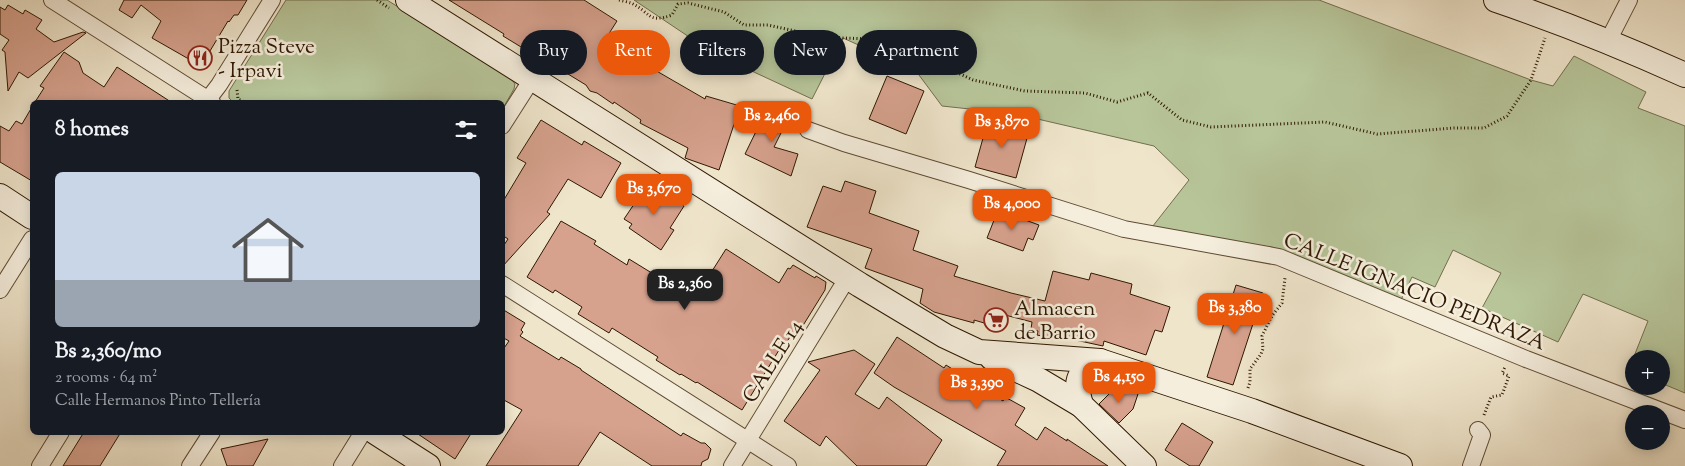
<!DOCTYPE html>
<html lang="en">
<head>
<meta charset="utf-8">
<style>
	:root { --surface:#171b24; --page:#20242c; --text:#f1f3f6; --muted:#9ea1a6; --line:#363941; --accent:#ea580c }
	body { margin:0; font-family:"Sorts Mill Goudy",serif; background:var(--page); color:var(--text); height:100vh; display:flex; flex-direction:column; font-size:19px; white-space:nowrap }
	* { box-sizing:border-box; margin:0 }
	p { font-size:16px; color:var(--muted) }
	.icon { flex:none; width:28px; height:28px; fill:none; stroke:currentColor; stroke-width:2; stroke-linecap:round; stroke-linejoin:round }
	.map { position:relative; flex:1; overflow:hidden }
	.drawer { position:absolute; left:30px; top:100px; width:475px; height:335px; display:flex; flex-direction:column; background:var(--surface); border-radius:8px; box-shadow:0 2px 12px #0003 }
	.drawer>* { flex:none }
	.hud { position:absolute; left:520px; top:30px; width:475px; height:45px; display:flex; gap:10px }
	.buttons { position:absolute; left:1625px; top:350px; display:grid; gap:10px }
	.buttons a { display:grid; place-items:center; width:45px; height:45px; border-radius:50%; background:var(--surface); box-shadow:0 2px 12px #0003; font-size:25px }
	.price { position:absolute; translate:-50% -42px; padding:0 11px; border-radius:10px; background:var(--accent); color:#fff; font-size:16px; line-height:32px; filter:drop-shadow(0 1px 2px #0008) }
	.price::after { content:''; position:absolute; left:50%; top:30px; width:15px; height:11px; margin-left:-8px; background:inherit; clip-path:polygon(0 0,100% 0,50% 100%) }
	.price.active { background:#222; color:#fff }
	ul { padding:0; list-style:none }
	li { display:grid; align-content:center; gap:10px; height:265px; padding:0 25px }
	li+li { border-top:1px solid var(--line) }
	li span { display:grid; place-items:center; height:155px; border-radius:8px; color:#555 }
	li>.icon { margin-inline-start:auto }
	span .icon { width:90px; height:90px; fill:#fffc; stroke-width:1 }
	li b { font-size:21px }
	h2 { display:flex; justify-content:space-between; align-items:center; height:60px; padding:0 25px; font-size:21px }
	.pill { padding:0 18px; border-radius:22px; background:var(--surface); box-shadow:0 2px 12px #0003; font-size:18px; line-height:45px }
	.pill.active { background:var(--accent); color:#fff }
	.map>svg:first-child { display:block }
	.green { fill:#b7c599; stroke:#736e4d }
	.building { fill:#d6a18d; stroke:#2f1801 }
	.lines { fill:none; stroke-linecap:round; stroke-linejoin:round }
	.street-casing { stroke:#5f4b34; stroke-width:18 }
	.secondary-casing { stroke:#2f1801; stroke-width:26 }
	.path { stroke:#2f1801; stroke-width:3; stroke-dasharray:1 2.5; stroke-linecap:butt }
	.street { stroke:#f5eedd; stroke-width:16 }
	.secondary { stroke:#f5eedd; stroke-width:24 }
	.labels { text-anchor:middle; stroke-width:5; stroke-linejoin:round; paint-order:stroke }
	.poi-label { font-size:21px; fill:#2f1801; stroke:#f5eedd; text-anchor:start }
	.street-label { font-size:21px; fill:#2f1801; stroke:#f5eedd }
</style>
</head>
<body>
<div class="map">
<svg width="1685" height="466" viewBox="0 0 1685 466">
	<rect width="100%" height="100%" fill="#efe5cb"/>
	<filter id="stains"><feTurbulence type="fractalNoise" baseFrequency=".004" numOctaves="4"/><feColorMatrix values="0 0 0 0 .2 0 0 0 0 .09 0 0 0 0 .02 0 0 0 .5 -.17"/></filter>
	<radialGradient id="worn" r=".72"><stop offset=".6" stop-color="#630" stop-opacity="0"/><stop offset="1" stop-color="#630" stop-opacity=".3"/></radialGradient>
	<!-- green -->
	<g class="green">
		<polygon points="286,0 387,0 509,76 515,84 514,89 503,108 502,102 233,102 229,98 229,91"/>
		<polygon points="634,0 1319,0 1531,80 1553,86 1574,56 1646,92 1638,108 1685,126 1685,393 1661,383 1661,359 1634,359 1634,371 1629,369 1648,321 1583,294 1558,342 1482,308 1501,273 1453,250 1435,287 1412,277 1401,300 1272,247 1145,236 1189,180 1154,146 1016,114 942,106 916,71 843,38 812,99 713,53"/>
	</g>
	<!-- building -->
	<g class="building">
		<polygon points="124,0 247,0 238,15 234,15 229,22 228,21 201,66 152,38 161,21 141,5 132,18 119,10"/>
		<polygon points="449,0 584,0 617,21 601,46 637,69 641,62 705,99 706,96 740,106 719,170 685,158 688,148 640,123 641,120 614,102 613,104 597,93 590,91 586,85 527,49 526,50 503,36 504,34"/>
		<polygon points="8,5 23,14 25,10 42,20 36,29 54,42 83,32 86,33 28,78 19,72 8,91 5,52 2,50 9,40 0,34 0,7 5,10"/>
		<polygon points="64,52 79,62 83,73 104,87 117,67 171,102 35,102 44,88 40,86"/>
		<polygon points="887,76 924,91 906,134 869,119"/>
		<polygon points="32,107 32,181 0,162 0,126 9,131 16,121 22,124"/>
		<polygon points="768,107 789,117 774,147 798,154 791,176 745,154"/>
		<polygon points="541,120 582,145 584,141 621,163 601,198 568,179 547,212 550,214 502,267 502,248 508,239 502,235 502,203 526,163 517,158"/>
		<polygon points="988,120 1029,131 1016,178 975,167"/>
		<polygon points="845,181 876,191 869,213 919,231 913,250 958,266 954,276 1011,293 1045,301 1053,271 1089,280 1091,273 1132,284 1130,294 1170,307 1162,332 1155,330 1146,355 1104,341 1103,346 1057,336 1055,339 1037,335 1038,331 1031,329 1032,322 1005,315 1001,328 974,320 974,323 934,312 920,303 923,289 865,268 872,249 807,227 823,186 841,192"/>
		<polygon points="649,182 684,206 670,228 674,230 661,250 629,228 632,224 624,219"/>
		<polygon points="998,210 1039,225 1033,240 1028,238 1023,251 987,238"/>
		<polygon points="561,221 596,241 594,244 627,265 629,259 686,294 698,274 707,279 726,249 779,283 788,268 790,269 793,265 815,278 816,276 826,282 825,290 794,340 790,337 786,343 784,342 742,410 697,382 696,383 681,374 680,375 656,360 658,357 612,328 609,333 578,314 582,307 555,290 553,293 527,277"/>
		<polygon points="1236,285 1263,293 1233,385 1207,377"/>
		<polygon points="502,309 525,323 521,330 523,332 520,336 559,360 561,357 581,369 581,370 681,436 683,433 701,443 705,443 711,449 708,459 702,462 701,466 652,466 600,432 578,466 486,466 522,410 502,399 502,351 509,341 502,337"/>
		<polygon points="897,337 944,368 946,365 1003,401 1005,397 1025,408 1015,425 1037,440 1045,427 1067,441 1067,439 1108,466 997,466 1006,451 894,387 874,373"/>
		<polygon points="854,350 875,364 855,394 879,409 887,397 942,440 926,466 857,466 826,436 820,446 784,421 820,370 808,362"/>
		<polygon points="1123,389 1138,394 1133,409 1119,423 1099,404 1113,390 1120,397"/>
		<polygon points="1182,423 1213,442 1199,466 1190,466 1165,450"/>
		<polygon points="84,432 121,432 100,466 63,466"/>
		<polygon points="415,432 472,432 455,459"/>
		<polygon points="268,439 253,466 227,466 221,449"/>
	</g>
	<g class="lines">
		<!-- street casing -->
		<g class="street-casing">
			<g id="street">
				<polyline points="52,0 212,102"/>
				<polyline points="1608,41 1629,0"/>
				<polyline points="206,102 219,85 272,0"/>
				<polyline points="502,126 532,79"/>
				<polyline points="808,130 844,143 969,180 1124,229 1279,257 1526,359 1685,420"/>
				<polyline points="502,284 788,466"/>
				<polyline points="0,290 32,239"/>
				<polyline points="40,466 61,432"/>
				<polyline points="190,466 212,432"/>
				<polyline points="342,466 363,432"/>
				<polyline points="732,466 848,277"/>
				<polyline points="1471,466 1482,435 1478,430"/>
			</g>
		</g>
		<!-- secondary casing -->
		<g class="secondary-casing">
			<g id="secondary">
				<polyline points="408,0 860,285 945,336 979,352 1100,361 1252,411 1400,466"/>
				<path d="M1496,0c65,22 127,47 189,75"/>
				<polyline points="0,196 32,217"/>
				<polyline points="992,358 1039,380 1081,405 1144,466"/>
				<path d="M1081,405c-7,-24 -3,-34 19,-44"/>
				<polyline points="375,432 428,466"/>
			</g>
		</g>
		<!-- path -->
		<g class="path">
			<polyline points="377,0 389,8"/>
			<path d="M619,0c4,1 9,2 12,3 20,9 16,21 41,12l6,-11 10,-1 36,9 20,13h24l45,10 30,3 56,2 40,24 34,16 52,11 60,2 32,9 31,-9 34,27 29,7 114,-5 52,12 77,-6h30l23,-12 24,-36 14,-42"/>
			<polyline points="237,90 238,99 244,102"/>
			<polyline points="1248,388 1250,382 1250,369 1261,354 1263,349 1262,336 1272,316 1282,303 1285,278"/>
			<polyline points="1484,415 1491,397 1502,395 1509,376 1502,373 1505,367"/>
		</g>
		<!-- street -->
		<use href="#street" class="street"/>
		<!-- secondary -->
		<use href="#secondary" class="secondary"/>
	</g>
	<!-- icons -->
	<defs>
		<g id="restaurant-ring" transform="scale(1.25)"><circle r="9.5" fill="#f5eedd" stroke="#8f2418" stroke-width="1.5"/><path d="M-5-6h1v4h1v-4h1v4h1v-4h1v5L-1.5 .5V6h-2V.5L-5-1ZM5-6V6H3V1.5H1.5Q1.5-4 5-6Z" fill="#8f2418"/></g>
		<g id="supermarket-ring" transform="scale(1.25)"><circle r="9.5" fill="#f5eedd" stroke="#8f2418" stroke-width="1.5"/><path d="M-6-5.5h2.5l.6 2H6L4.5 2H-2.5L-4.4-4H-6ZM-1.5 3.2a1.3 1.3 0 1 0 .1 0ZM3 3.2a1.3 1.3 0 1 0 .1 0Z" fill="#8f2418"/></g>
	</defs>
	<g fill-rule="evenodd">
		<use href="#restaurant-ring" x="200" y="58"/>
		<use href="#supermarket-ring" x="996" y="320"/>
	</g>
	<g class="labels">
		<!-- poi labels -->
		<g class="poi-label">
			<text x="218" y="53">Pizza Steve<tspan x="218" dy="24">- Irpavi</tspan></text>
			<text x="1014" y="315">Almacen<tspan x="1014" dy="24">de Barrio</tspan></text>
		</g>
		<!-- street labels -->
		<g class="street-label">
			<text transform="translate(1415 291) rotate(22)" y="7">CALLE IGNACIO PEDRAZA</text>
			<text transform="translate(772 361) rotate(-58)" y="7">CALLE 14</text>
		</g>
	</g>
	<rect width="100%" height="100%" filter="url(#stains)"/>
	<rect width="100%" height="100%" fill="url(#worn)"/>
</svg>
<div class="buttons">
<a>+</a>
<a>−</a>
</div>
<b class="price" style="left:772px;top:143px">Bs 2,460</b>
<b class="price" style="left:1002px;top:149px">Bs 3,870</b>
<b class="price" style="left:654px;top:216px">Bs 3,670</b>
<b class="price" style="left:1012px;top:231px">Bs 4,000</b>
<b class="price active" style="left:685px;top:311px">Bs 2,360</b>
<b class="price" style="left:1235px;top:335px">Bs 3,380</b>
<b class="price" style="left:1119px;top:404px">Bs 4,150</b>
<b class="price" style="left:977px;top:410px">Bs 3,390</b>
<div class="hud">
<a class="pill">Buy</a>
<a class="pill active">Rent</a>
<a class="pill">Filters</a>
<a class="pill">New</a>
<a class="pill">Apartment</a>
</div>
<section class="drawer">
<h2>8 homes<svg class="icon" aria-label="filters" viewBox="0 0 24 24"><path d="M4 7h16M4 17h16"/><circle cx="9" cy="7" r="2"/><circle cx="15" cy="17" r="2"/></svg></h2>
<ul>
<li><span style="background:linear-gradient(#c9d6e8 70%,#9aa5b1 0)"><svg class="icon" aria-label="home" viewBox="0 0 24 24"><path d="M3 11l9-7 9 7M6 9v11h12V9"/></svg></span><div><b>Bs 2,360/mo</b><p>2 rooms · 64 m²</p><p>Calle Hermanos Pinto Tellería</p></div></li>
</ul>
</section>
</div>
</body>
</html>
